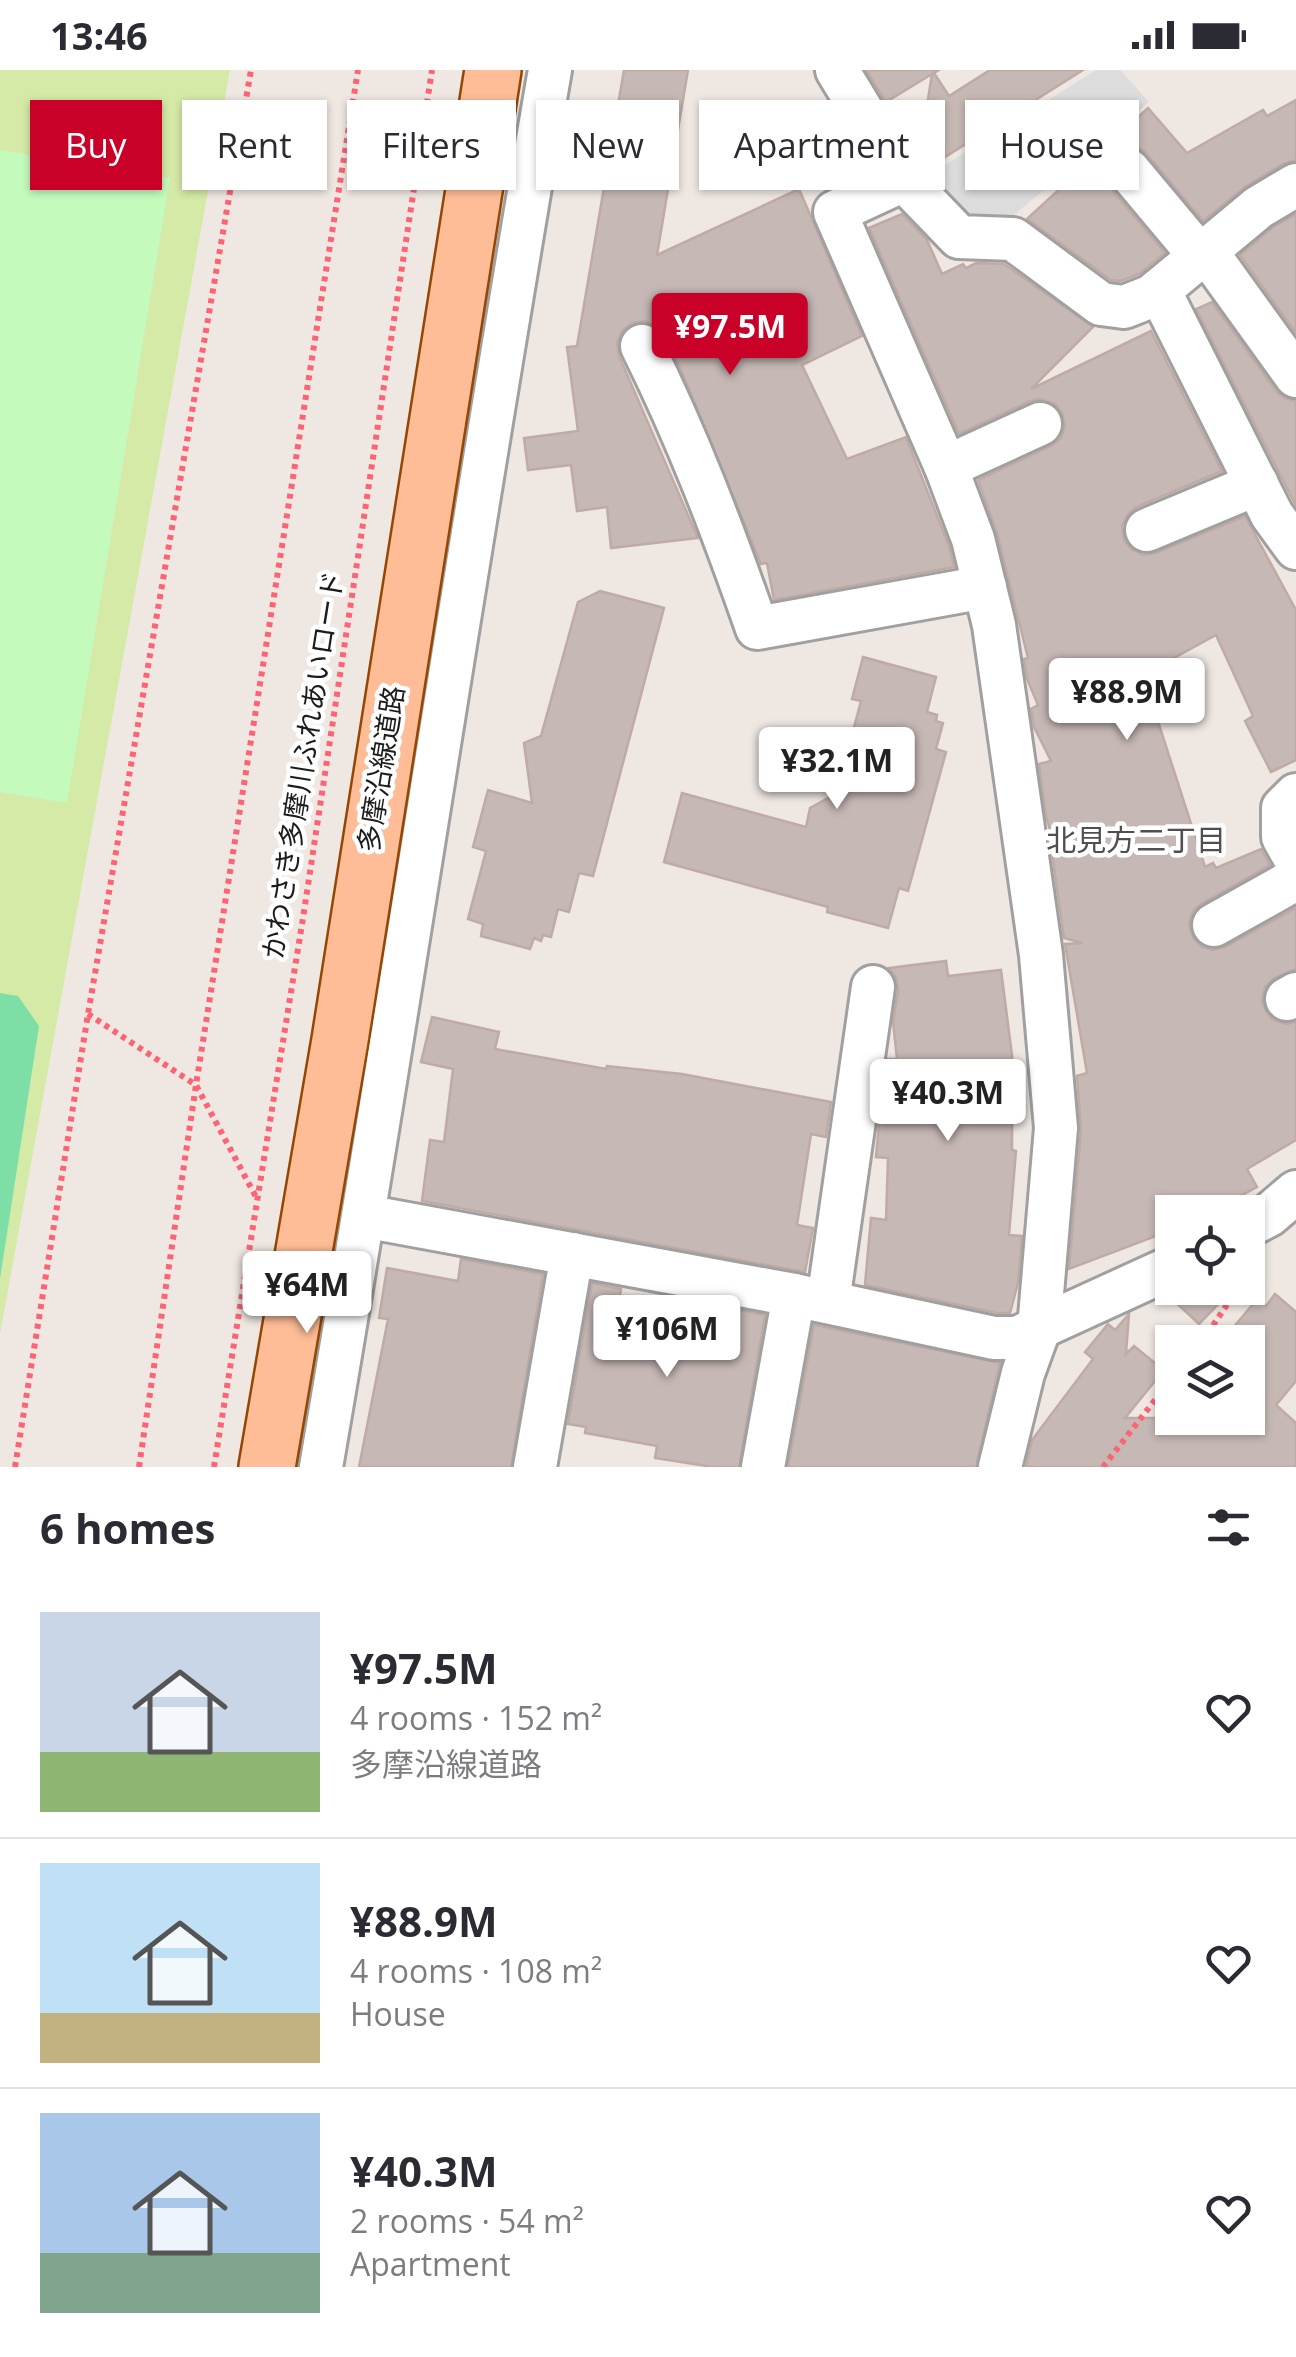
<!DOCTYPE html>
<html lang="en">
<head>
<meta charset="utf-8">
<style>
	:root { --surface:#fff; --page:#f7f7f7; --text:#2b2b33; --muted:#7c7c81; --line:#e1e1e2; --accent:#c90028 }
	body { margin:0; font-family:"Open Sans","Noto Sans JP",sans-serif; background:var(--page); color:var(--text); height:100vh; display:flex; flex-direction:column; font-size:38px; white-space:nowrap }
	* { box-sizing:border-box; margin:0 }
	p { font-size:32px; color:var(--muted) }
	.icon { flex:none; width:55px; height:55px; fill:none; stroke:currentColor; stroke-width:2; stroke-linecap:round; stroke-linejoin:round }
	.map { position:relative; height:1397px; overflow:hidden }
	.drawer { display:flex; flex-direction:column; background:var(--surface); flex:1 }
	.drawer>* { flex:none }
	.hud { position:absolute; left:30px; top:30px; width:1238px; height:90px; display:flex; gap:20px }
	.fabs { position:absolute; left:1155px; top:1125px; display:grid; gap:20px }
	.fabs a { display:grid; place-items:center; width:110px; height:110px; border-radius:0px; background:var(--surface); box-shadow:0 2px 8px #0004; font-size:50px }
	.price { position:absolute; translate:-50% -85px; padding:0 22px; border-radius:10px; background:#fff; color:#222; font-size:32px; line-height:65px; filter:drop-shadow(0 2px 5px #0008) }
	.price::after { content:''; position:absolute; left:50%; top:60px; width:30px; height:22px; margin-left:-15px; background:inherit; clip-path:polygon(0 0,100% 0,50% 100%) }
	.price.selected { background:var(--accent); color:#fff }
	ul { padding:0; list-style:none }
	li { display:flex; align-items:center; gap:30px; height:250px; padding:0 40px }
	li+li { border-top:2px solid var(--line) }
	li span { display:grid; place-items:center; flex:none; width:280px; height:200px; border-radius:0px; color:#555 }
	li>.icon { margin-inline-start:auto }
	span .icon { width:120px; height:120px; fill:#fffc; stroke-width:1 }
	li b { font-size:42px }
	h2 { display:flex; justify-content:space-between; align-items:center; height:120px; padding:0 40px; font-size:42px }
	.tag { padding:0 35px; border-radius:0px; background:var(--surface); box-shadow:0 2px 8px #0004; font-size:35px; line-height:90px }
	.tag.selected { background:var(--accent); color:#fff }
	.status { display:flex; justify-content:space-between; align-items:center; height:70px; padding:0 50px; background:var(--surface); direction:ltr }
	.status svg { height:28px; fill:currentColor }
	.map>svg:first-child { display:block }
	.grass { fill:#d5eaa6 }
	.park { fill:#c4fabc }
	.pitch { fill:#7ddfa6 }
	.parking { fill:#dcdcdc }
	.building { fill:#c6b8b5; stroke:#c0aba4; stroke-width:2.5 }
	.lines { fill:none; stroke-linecap:round; stroke-linejoin:round }
	.minor-casing { stroke:#a0a0a0; stroke-width:48 }
	.major-casing { stroke:#954600; stroke-width:60 }
	.path { stroke:#fc6473; stroke-width:6; stroke-dasharray:5 5; stroke-linecap:butt }
	.minor { stroke:#fff; stroke-width:42 }
	.major { stroke:#febd97; stroke-width:55 }
	.labels { text-anchor:middle; stroke-width:9; stroke-linejoin:round; paint-order:stroke }
	.street-label { font-size:28px; fill:#1c1c1c; stroke:#fff }
	.neighbourhood-label { font-size:30px; fill:#4f4f4f; stroke:#fff }
</style>
</head>
<body>
<div class="status"><b>13:46</b><svg viewBox="0 0 49 12"><path d="M0 12V9h3v3zM5 12V6h3v6zM10 12V3h3v9zM15 12V0h3v12zM26 1h20v11H26zM47 4h2v5h-2z"/></svg></div>
<div class="map">
<svg width="1296" height="1397" viewBox="0 0 1296 1397">
	<rect width="100%" height="100%" fill="#eee7e2"/>
	<!-- grass -->
	<polygon class="grass" points="0,0 230,0 0,1264"/>
	<!-- park -->
	<polygon class="park" points="0,80 170,108 67,733 0,722"/>
	<!-- pitch -->
	<polygon class="pitch" points="0,923 18,926 39,956 0,1209"/>
	<!-- parking -->
	<polygon class="parking" points="1096,0 1120,0 1149,32 1002,155 959,150 923,109"/>
	<!-- building -->
	<g class="building">
		<polygon points="624,0 688,0 657,185 799,119 862,266 802,295 847,389 906,367 949,476 954,497 774,530 767,493 761,494 681,300 664,264 657,256 645,251 632,253 622,261 617,273 619,286 698,468 611,478 607,437 577,441 571,395 528,400 524,368 578,361 567,277 577,276"/>
		<polygon points="866,0 939,0 934,3 949,26 990,0 1083,0 934,94 921,73 932,4 886,32"/>
		<polygon points="1296,30 1296,90 1283,94 1246,116 1203,151 1146,83 1136,76 1125,75 1111,82 1104,92 1103,103 1108,115 1165,183 1139,204 1121,211 1111,210 1027,149 1148,38 1187,83 1263,40 1267,46"/>
		<polygon points="902,144 927,170 942,204 963,194 966,198 976,193 1004,194 1093,257 1031,319 1151,261 1222,401 1136,437 1128,444 1122,456 1124,470 1131,479 1143,485 1156,483 1245,446 1296,540 1296,690 1271,702 1245,651 1253,646 1216,565 1143,605 1205,797 1213,793 1216,798 1261,779 1270,795 1201,834 1193,841 1189,854 1193,868 1202,877 1213,880 1225,877 1296,838 1296,899 1274,908 1265,917 1262,930 1265,940 1273,950 1286,954 1296,952 1296,1070 1247,1099 1257,1117 1211,1142 1172,1142 1172,1160 1069,1199 1081,1060 1077,1006 1087,1003 1065,874 1082,873 1064,868 1051,777 1055,777 1046,746 1039,694 1051,691 1034,657 1031,639 1038,635 1027,609 1024,589 1028,588 997,463 978,410 1051,376 1061,368 1065,355 1062,343 1055,334 1041,329 1030,331 959,364 869,158"/>
		<polygon points="1296,144 1296,263 1240,185 1273,157"/>
		<polygon points="1212,232 1276,321 1285,328 1296,331 1296,436 1196,239"/>
		<polygon points="600,521 664,538 593,806 579,803 569,842 558,839 551,867 543,865 541,871 534,868 530,879 481,866 483,854 468,849 486,781 473,777 488,720 532,733 524,673 541,666 578,532"/>
		<polygon points="863,587 936,607 927,642 937,645 936,651 943,653 936,679 946,682 908,821 899,818 888,858 827,842 828,837 664,792 682,723 806,757 810,738 846,718 823,689 849,676 861,631 852,629"/>
		<polygon points="946,891 948,906 1001,900 1012,985 1012,1080 1016,1081 1009,1165 1022,1166 1018,1213 1010,1243 997,1243 865,1215 871,1148 886,1150 888,1088 876,1087 880,1042 885,1043 888,989 897,989 893,952 898,920 896,907 889,898"/>
		<polygon points="432,947 499,962 495,979 606,999 607,996 682,1004 831,1032 826,1067 811,1064 797,1155 813,1158 805,1202 422,1131 430,1070 444,1072 453,999 421,992"/>
		<polygon points="461,1189 543,1204 511,1397 359,1397 388,1249 379,1248 387,1198 458,1211"/>
		<polygon points="592,1213 621,1219 618,1239 683,1250 684,1246 726,1252 729,1238 765,1245 739,1397 713,1397 655,1388 657,1376 585,1363 586,1357 568,1354"/>
		<polygon points="1185,1218 1234,1218 1199,1254 1169,1226"/>
		<polygon points="1275,1224 1296,1242 1296,1311 1276,1335 1296,1353 1296,1397 1026,1397 1032,1370 1093,1289 1085,1282 1108,1254 1115,1260 1129,1244 1126,1284 1134,1276 1172,1307 1172,1311 1155,1311 1125,1348 1248,1348 1248,1272 1236,1272 1227,1265 1258,1228 1266,1236"/>
		<polygon points="814,1255 1000,1293 976,1397 788,1397"/>
	</g>
	<g class="lines">
		<!-- minor casing -->
		<g class="minor-casing">
			<g id="minor">
				<polyline points="837,0 904,110 835,142 946,397 973,469 994,555 1041,885 1056,1058 1039,1259 1023,1303 1000,1397"/>
				<polyline points="1128,100 1200,186"/>
				<polyline points="904,110 959,167 1013,169 1101,234 1124,237 1152,226 1259,137 1296,115"/>
				<polyline points="1206,181 1296,306"/>
				<polyline points="1159,220 1272,445 1296,478"/>
				<path d="M642,276c46,92 81,185 115,282l228,-41"/>
				<polyline points="946,397 1040,354"/>
				<polyline points="1147,460 1257,414"/>
				<polyline points="1296,725 1283,738 1283,767 1296,790"/>
				<polyline points="1214,855 1296,809"/>
				<polyline points="1287,929 1296,924"/>
				<polyline points="364,1146 794,1225 994,1268 1017,1268 1172,1197"/>
				<polyline points="1248,1156 1269,1145 1296,1122"/>
				<polyline points="828,1232 873,917"/>
				<path d="M321,1397c80,-465 148,-932 229,-1397"/>
				<polyline points="535,1397 572,1184"/>
				<polyline points="763,1397 794,1225"/>
			</g>
		</g>
		<!-- major casing -->
		<g class="major-casing">
			<polyline id="major" points="267,1397 340,970 493,0"/>
		</g>
		<!-- path -->
		<g class="path">
			<polyline points="88,944 196,1015 256,1127"/>
			<polyline points="1202,1272 1238,1218"/>
			<polyline points="15,1397 88,944 251,0"/>
			<polyline points="139,1397 196,1015 358,0"/>
			<polyline points="214,1397 303,848 432,0"/>
			<polyline points="1103,1397 1172,1308"/>
		</g>
		<!-- minor -->
		<use href="#minor" class="minor"/>
		<!-- major -->
		<use href="#major" class="major"/>
	</g>
	<g class="labels">
		<!-- street labels -->
		<g class="street-label">
			<text transform="translate(303 695) rotate(-81)" y="10">かわさき多摩川ふれあいロード</text>
			<text transform="translate(381 699) rotate(-81)" y="10">多摩沿線道路</text>
		</g>
		<!-- neighbourhood labels -->
		<g class="neighbourhood-label">
			<text x="1136" y="781">北見方二丁目</text>
		</g>
	</g>
</svg>
<div class="fabs">
<a><svg class="icon" aria-label="locate" viewBox="0 0 24 24"><circle cx="12" cy="12" r="6"/><path d="M12 2v4M12 18v4M2 12h4M18 12h4"/></svg></a>
<a><svg class="icon" aria-label="layers" viewBox="0 0 24 24"><path d="M12 4l9 5-9 5-9-5zM3 14l9 5 9-5"/></svg></a>
</div>
<b class="price selected" style="left:730px;top:308px">¥97.5M</b>
<b class="price" style="left:1127px;top:673px">¥88.9M</b>
<b class="price" style="left:837px;top:742px">¥32.1M</b>
<b class="price" style="left:948px;top:1074px">¥40.3M</b>
<b class="price" style="left:307px;top:1266px">¥64M</b>
<b class="price" style="left:667px;top:1310px">¥106M</b>
<div class="hud">
<a class="tag selected">Buy</a>
<a class="tag">Rent</a>
<a class="tag">Filters</a>
<a class="tag">New</a>
<a class="tag">Apartment</a>
<a class="tag">House</a>
</div>
</div>
<section class="drawer">
<h2>6 homes<svg class="icon" aria-label="filters" viewBox="0 0 24 24"><path d="M4 7h16M4 17h16"/><circle cx="9" cy="7" r="2"/><circle cx="15" cy="17" r="2"/></svg></h2>
<ul>
<li><span style="background:linear-gradient(#c9d6e8 70%,#8fb573 0)"><svg class="icon" aria-label="home" viewBox="0 0 24 24"><path d="M3 11l9-7 9 7M6 9v11h12V9"/></svg></span><div><b>¥97.5M</b><p>4 rooms · 152 m²</p><p>多摩沿線道路</p></div><svg class="icon" aria-label="heart" viewBox="0 0 24 24"><path d="M12 20l-8-8c-3-5 5-10 8-4 3-6 11-1 8 4z"/></svg></li>
<li><span style="background:linear-gradient(#bfe0f5 75%,#c2b280 0)"><svg class="icon" aria-label="home" viewBox="0 0 24 24"><path d="M3 11l9-7 9 7M6 9v11h12V9"/></svg></span><div><b>¥88.9M</b><p>4 rooms · 108 m²</p><p>House</p></div><svg class="icon" aria-label="heart" viewBox="0 0 24 24"><path d="M12 20l-8-8c-3-5 5-10 8-4 3-6 11-1 8 4z"/></svg></li>
<li><span style="background:linear-gradient(#a9c7e8 70%,#7fa58c 0)"><svg class="icon" aria-label="home" viewBox="0 0 24 24"><path d="M3 11l9-7 9 7M6 9v11h12V9"/></svg></span><div><b>¥40.3M</b><p>2 rooms · 54 m²</p><p>Apartment</p></div><svg class="icon" aria-label="heart" viewBox="0 0 24 24"><path d="M12 20l-8-8c-3-5 5-10 8-4 3-6 11-1 8 4z"/></svg></li>
</ul>
</section>
</body>
</html>
